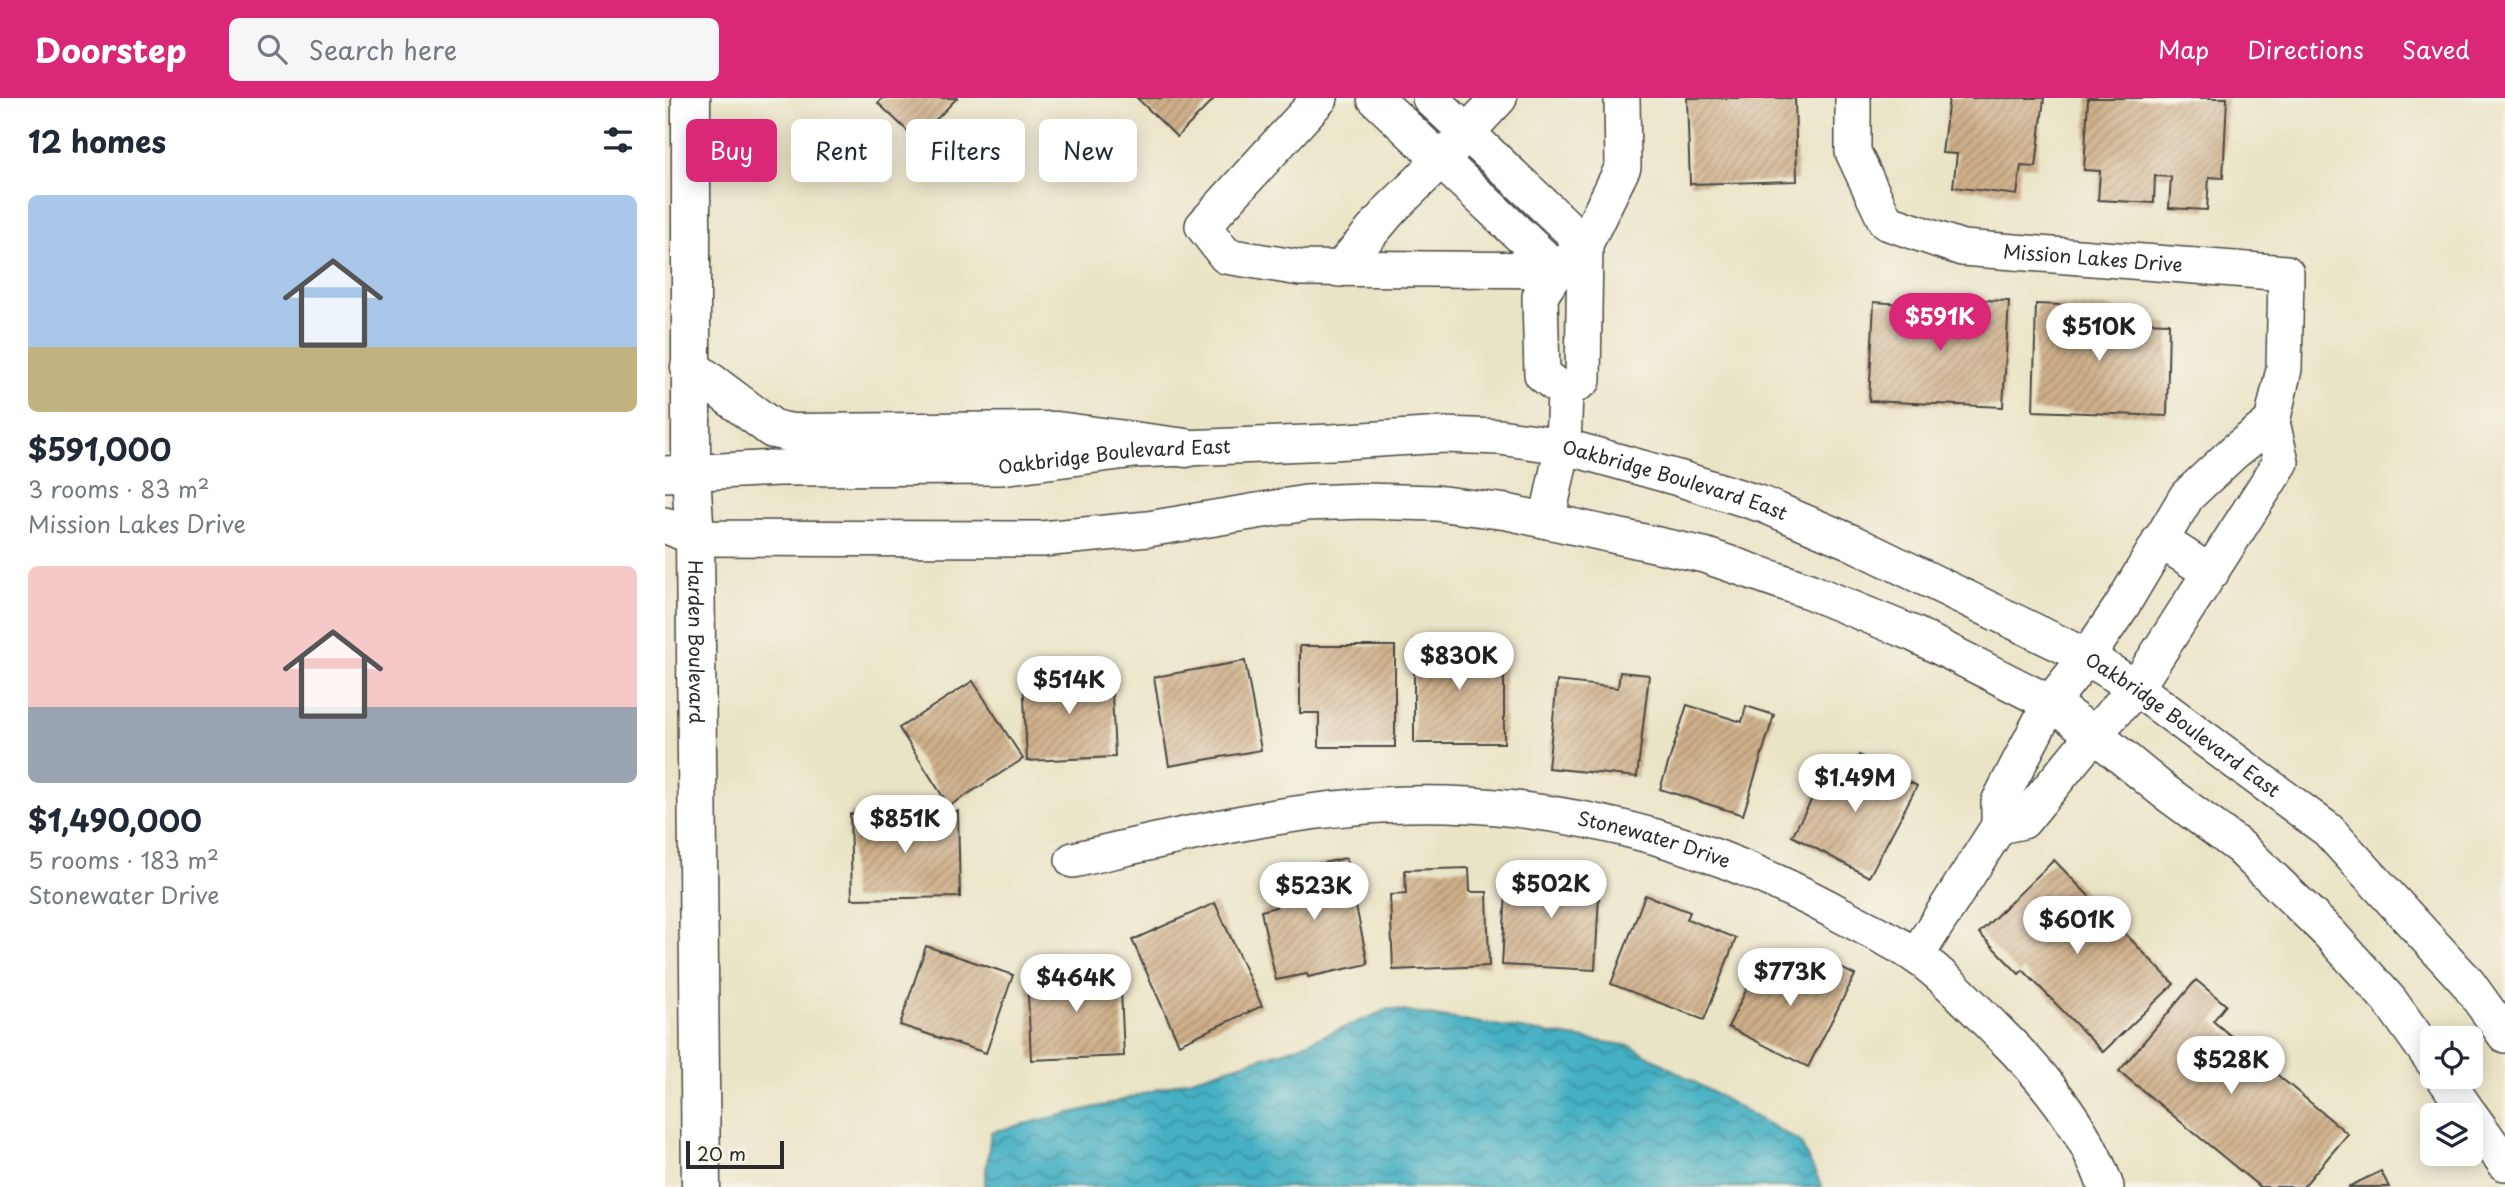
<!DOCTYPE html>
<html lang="en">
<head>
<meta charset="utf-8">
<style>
	:root { --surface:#fff; --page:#f6f6f7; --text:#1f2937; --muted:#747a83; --accent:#db2777 }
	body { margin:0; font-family:"Playpen Sans",sans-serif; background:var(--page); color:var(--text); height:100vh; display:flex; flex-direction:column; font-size:26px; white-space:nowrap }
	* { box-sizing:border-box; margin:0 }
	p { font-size:23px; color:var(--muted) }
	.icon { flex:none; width:38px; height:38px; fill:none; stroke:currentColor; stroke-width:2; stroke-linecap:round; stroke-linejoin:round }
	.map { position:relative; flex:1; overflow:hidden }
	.drawer { display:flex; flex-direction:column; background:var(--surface); width:665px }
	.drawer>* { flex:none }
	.hud { position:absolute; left:21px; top:21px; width:665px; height:63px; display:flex; gap:14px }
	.fabs { position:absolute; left:1755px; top:928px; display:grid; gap:14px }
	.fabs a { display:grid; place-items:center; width:63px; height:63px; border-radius:10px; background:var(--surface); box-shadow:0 4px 18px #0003; font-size:35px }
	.scale { position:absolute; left:21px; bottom:18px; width:98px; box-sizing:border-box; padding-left:7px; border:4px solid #2b2b2b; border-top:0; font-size:19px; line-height:24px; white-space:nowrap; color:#2b2b2b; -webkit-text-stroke:5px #f7f3e8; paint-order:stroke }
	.price { position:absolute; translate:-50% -60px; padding:0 16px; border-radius:24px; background:#fff; color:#222; font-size:23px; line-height:46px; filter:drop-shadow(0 2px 4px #0008) }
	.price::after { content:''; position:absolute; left:50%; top:42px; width:21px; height:16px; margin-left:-10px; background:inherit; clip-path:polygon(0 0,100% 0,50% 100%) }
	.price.selected { background:var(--accent); color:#fff }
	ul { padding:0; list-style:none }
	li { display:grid; align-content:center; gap:14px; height:371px; padding:0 28px }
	li span { display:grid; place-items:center; height:217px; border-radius:10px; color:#555 }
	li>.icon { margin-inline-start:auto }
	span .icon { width:126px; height:126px; fill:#fffc; stroke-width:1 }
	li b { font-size:30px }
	h2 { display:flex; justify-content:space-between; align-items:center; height:84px; padding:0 28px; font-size:30px }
	.tag { padding:0 24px; border-radius:10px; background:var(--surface); box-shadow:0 4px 18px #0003; font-size:24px; line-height:63px }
	.tag.selected { background:var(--accent); color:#fff }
	header { display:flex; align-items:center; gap:42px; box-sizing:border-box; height:98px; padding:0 35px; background:var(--accent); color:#fff }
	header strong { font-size:33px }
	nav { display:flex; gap:38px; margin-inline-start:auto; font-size:24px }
	.search { width:490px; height:63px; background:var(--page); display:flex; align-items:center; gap:18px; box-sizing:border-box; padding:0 24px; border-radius:10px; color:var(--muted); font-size:26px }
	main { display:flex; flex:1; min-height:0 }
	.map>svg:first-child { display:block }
	.water { fill:url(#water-waves); stroke:#386e77; stroke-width:2 }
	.building { fill:url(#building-hatch) }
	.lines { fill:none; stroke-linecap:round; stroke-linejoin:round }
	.minor-casing { stroke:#484742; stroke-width:38 }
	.major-casing { stroke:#484742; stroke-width:41 }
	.minor { stroke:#fff; stroke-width:35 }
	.major { stroke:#fff; stroke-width:38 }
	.labels { text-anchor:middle; stroke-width:5; stroke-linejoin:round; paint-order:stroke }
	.street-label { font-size:19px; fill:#2b2b2b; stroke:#f7f3e8 }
</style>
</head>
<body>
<header>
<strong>Doorstep</strong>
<div class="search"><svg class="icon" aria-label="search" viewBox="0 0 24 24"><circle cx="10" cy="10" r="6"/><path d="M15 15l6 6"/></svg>Search here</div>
<nav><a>Map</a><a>Directions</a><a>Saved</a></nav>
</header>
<main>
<section class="drawer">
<h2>12 homes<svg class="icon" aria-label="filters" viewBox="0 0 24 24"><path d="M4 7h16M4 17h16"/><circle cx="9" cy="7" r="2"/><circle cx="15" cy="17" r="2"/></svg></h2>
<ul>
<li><span style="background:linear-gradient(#a9c7e8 70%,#c2b280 0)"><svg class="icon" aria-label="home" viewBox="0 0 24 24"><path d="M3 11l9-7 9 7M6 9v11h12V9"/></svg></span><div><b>$591,000</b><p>3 rooms · 83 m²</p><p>Mission Lakes Drive</p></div></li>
<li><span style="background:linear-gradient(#f6c9c9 65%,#9aa5b1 0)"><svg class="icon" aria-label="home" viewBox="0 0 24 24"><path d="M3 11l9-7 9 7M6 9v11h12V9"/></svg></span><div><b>$1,490,000</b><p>5 rooms · 183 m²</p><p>Stonewater Drive</p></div></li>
</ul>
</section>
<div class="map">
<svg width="1840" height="1089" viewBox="0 0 1840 1089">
	<defs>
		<pattern id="water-waves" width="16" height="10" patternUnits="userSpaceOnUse" patternTransform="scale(1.75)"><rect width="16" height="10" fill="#45b0c3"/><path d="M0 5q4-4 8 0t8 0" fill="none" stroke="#3a8f9f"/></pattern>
		<pattern id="building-hatch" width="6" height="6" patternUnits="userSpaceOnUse" patternTransform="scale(1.75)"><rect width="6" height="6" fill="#cfaf89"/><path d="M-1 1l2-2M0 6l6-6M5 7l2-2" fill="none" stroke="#a88f70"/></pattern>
	</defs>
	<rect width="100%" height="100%" fill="#f7f3e8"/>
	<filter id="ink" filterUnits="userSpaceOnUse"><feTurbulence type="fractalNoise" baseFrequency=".0143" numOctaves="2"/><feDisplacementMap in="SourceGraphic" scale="14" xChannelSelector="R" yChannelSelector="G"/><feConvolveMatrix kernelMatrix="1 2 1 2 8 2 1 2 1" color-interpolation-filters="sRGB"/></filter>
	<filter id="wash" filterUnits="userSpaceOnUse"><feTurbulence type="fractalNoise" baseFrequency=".00686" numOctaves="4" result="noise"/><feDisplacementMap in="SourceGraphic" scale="28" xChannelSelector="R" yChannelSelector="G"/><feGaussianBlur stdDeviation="1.57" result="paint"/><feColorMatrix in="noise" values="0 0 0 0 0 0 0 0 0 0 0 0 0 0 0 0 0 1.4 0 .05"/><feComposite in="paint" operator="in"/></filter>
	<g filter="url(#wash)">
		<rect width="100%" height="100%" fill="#eae4c6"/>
		<!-- water -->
		<polygon class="water" points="724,911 966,948 1135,1044 1157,1089 319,1089 326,1034 444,1006 629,950"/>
		<g id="blocks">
			<!-- building -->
			<g class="building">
				<polygon points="218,0 292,0 262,31 259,28 249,39 213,5"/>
				<polygon points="472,0 550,0 512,39"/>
				<polygon points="1022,0 1130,0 1132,83 1025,86"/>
				<polygon points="1284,0 1379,0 1371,69 1356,68 1352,97 1288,89 1292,56 1277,55"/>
				<polygon points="1423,0 1562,0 1558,80 1544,79 1542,112 1504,110 1506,79 1490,78 1489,105 1433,102 1435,73 1419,72"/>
				<polygon points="1267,200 1344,203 1338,309 1204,303 1209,204 1267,208"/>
				<polygon points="1371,206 1448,209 1447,223 1504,225 1502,318 1368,313"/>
				<rect x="749" y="543" width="90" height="102"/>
				<polygon points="635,548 730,548 730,649 654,649 654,615 635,615"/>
				<polygon points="580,563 596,652 504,668 489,579"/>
				<polygon points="446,574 450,659 362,663 358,578"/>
				<polygon points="955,574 984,577 972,679 883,670 892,583 953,590"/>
				<polygon points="308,583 358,661 284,708 234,630"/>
				<polygon points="1022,607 1077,624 1081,608 1109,617 1078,717 995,691"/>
				<polygon points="1194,657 1252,688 1204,779 1127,738 1167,664 1186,673"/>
				<polygon points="293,713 295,799 187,801 185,716"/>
				<polygon points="681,760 703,866 643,879 642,876 611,882 596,813 611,809 604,777"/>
				<polygon points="1389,762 1509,886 1438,954 1358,872 1354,876 1314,835"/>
				<polygon points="804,770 805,794 822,794 824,868 728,872 725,797 741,796 740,772"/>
				<polygon points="842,773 935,778 930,872 837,867"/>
				<polygon points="980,797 1025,814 1022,821 1071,840 1039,922 946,886"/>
				<polygon points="550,805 597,908 514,946 467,842"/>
				<polygon points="261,848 348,877 321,955 235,927"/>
				<polygon points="1100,854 1161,884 1170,867 1190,877 1143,969 1063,929"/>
				<polygon points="455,870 459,958 366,962 362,875"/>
				<polygon points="1531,882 1561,907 1548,923 1683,1036 1638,1089 1595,1089 1454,973"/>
				<polygon points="1716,1073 1724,1089 1683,1089"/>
			</g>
		</g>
	</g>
	<g filter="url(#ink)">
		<use href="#blocks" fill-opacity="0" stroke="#484742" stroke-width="2"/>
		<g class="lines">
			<!-- minor casing -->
			<g class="minor-casing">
				<g id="minor">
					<polyline points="655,0 538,128 561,158 635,170 892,172"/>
					<polyline points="710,0 892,172"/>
					<polyline points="765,0 920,146 918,282 900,294"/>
					<path id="s1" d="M1188,0v54l33,70 76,26 324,25 -2,96 -12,53 9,40 -145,226 -42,46 -71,87 -24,5"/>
					<polyline points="675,171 725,112 776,62 834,0"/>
					<polyline points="900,294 877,276 875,198 892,172 920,146 958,69 957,0"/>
					<path id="s2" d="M0,376l113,-6 223,-1 134,-17 197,-8 111,-7 57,2 63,9 115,32 86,27 87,37 236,115 49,31 192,142 139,152 38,53"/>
					<polyline points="882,423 898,348 900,294"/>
					<polyline points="0,427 30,440 377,441 483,431 641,405 699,403 771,405 842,414 1039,457 1144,493 1249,536 1385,605 1429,636 1500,694 1575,749 1664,835 1725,903 1768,963"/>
					<polyline points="1495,442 1546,475"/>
					<path id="s3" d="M408,762c123,-28 247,-60 374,-56 147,5 274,44 402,115 22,12 47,23 67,37 30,21 57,51 83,77 45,44 86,94 107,154"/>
					<polyline points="1251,858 1334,728 1334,704 1385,605 1422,559 1456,509 1522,398 1569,354 1607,324"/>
					<polyline points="1778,978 1805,1017"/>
					<polyline points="1806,1018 1840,1065"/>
				</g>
			</g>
			<!-- major casing -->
			<g class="major-casing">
				<g id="major">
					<path id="s4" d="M26,0v376l4,64 6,649"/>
					<polyline points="25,269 108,331 127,335 392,333 521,350"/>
				</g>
			</g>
			<!-- minor -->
			<use href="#minor" class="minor"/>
			<!-- major -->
			<use href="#major" class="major"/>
		</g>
	</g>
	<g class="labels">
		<!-- street labels -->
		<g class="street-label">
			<text dy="7" stroke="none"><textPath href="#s1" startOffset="343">Mission Lakes Drive</textPath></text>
			<text dy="7" stroke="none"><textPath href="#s2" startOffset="450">Oakbridge Boulevard East</textPath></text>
			<text dy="7" stroke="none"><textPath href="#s2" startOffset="1017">Oakbridge Boulevard East</textPath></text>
			<text dy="7" stroke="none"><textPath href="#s4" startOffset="544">Harden Boulevard</textPath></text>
			<text dy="7" stroke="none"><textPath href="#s2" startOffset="1584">Oakbridge Boulevard East</textPath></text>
			<text dy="7" stroke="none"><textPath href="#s3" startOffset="590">Stonewater Drive</textPath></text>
		</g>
	</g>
</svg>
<div class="fabs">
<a><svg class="icon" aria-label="locate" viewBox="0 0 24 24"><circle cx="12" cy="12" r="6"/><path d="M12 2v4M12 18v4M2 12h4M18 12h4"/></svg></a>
<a><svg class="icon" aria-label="layers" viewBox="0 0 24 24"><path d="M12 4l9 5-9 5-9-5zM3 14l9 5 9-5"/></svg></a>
</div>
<div class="scale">20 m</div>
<b class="price selected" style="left:1275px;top:255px">$591K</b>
<b class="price" style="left:1434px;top:265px">$510K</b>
<b class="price" style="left:794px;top:594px">$830K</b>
<b class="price" style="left:404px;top:618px">$514K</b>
<b class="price" style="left:1190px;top:716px">$1.49M</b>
<b class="price" style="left:240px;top:757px">$851K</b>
<b class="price" style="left:886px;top:822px">$502K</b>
<b class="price" style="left:649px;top:824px">$523K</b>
<b class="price" style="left:1412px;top:858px">$601K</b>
<b class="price" style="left:1125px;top:910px">$773K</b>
<b class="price" style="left:411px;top:916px">$464K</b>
<b class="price" style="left:1566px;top:998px">$528K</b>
<div class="hud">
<a class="tag selected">Buy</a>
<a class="tag">Rent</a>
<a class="tag">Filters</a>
<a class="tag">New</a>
</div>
</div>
</main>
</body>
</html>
